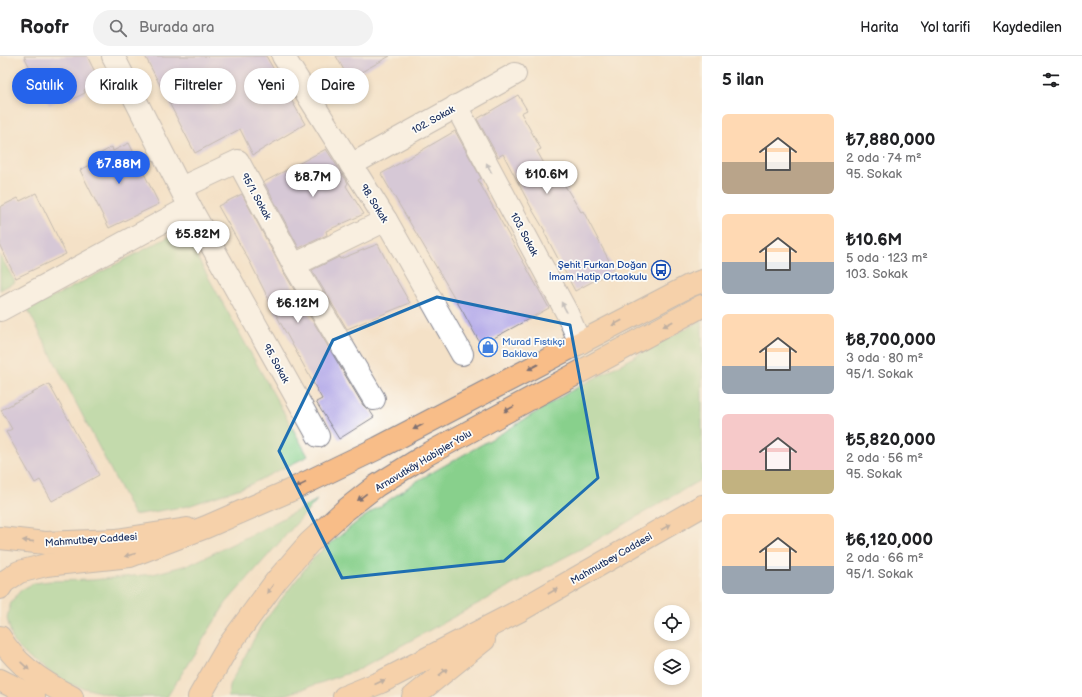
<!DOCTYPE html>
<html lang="tr">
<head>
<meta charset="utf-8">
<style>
	:root { --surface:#fff; --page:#f2f2f2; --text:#202124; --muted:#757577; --line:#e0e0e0; --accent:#2563eb }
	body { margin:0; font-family:"Balsamiq Sans",sans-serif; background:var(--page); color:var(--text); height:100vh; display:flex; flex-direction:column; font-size:15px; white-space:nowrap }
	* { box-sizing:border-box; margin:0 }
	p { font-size:13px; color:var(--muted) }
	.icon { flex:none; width:22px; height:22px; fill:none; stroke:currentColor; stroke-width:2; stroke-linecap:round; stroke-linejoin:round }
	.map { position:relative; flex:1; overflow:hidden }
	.drawer { display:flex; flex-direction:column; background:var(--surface); width:380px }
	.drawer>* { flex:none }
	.hud { position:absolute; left:12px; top:12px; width:380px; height:36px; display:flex; gap:8px }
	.fabs { position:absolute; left:654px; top:549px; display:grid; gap:8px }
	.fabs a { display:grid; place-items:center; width:36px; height:36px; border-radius:50%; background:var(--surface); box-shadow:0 2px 6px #0003; font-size:20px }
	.price { position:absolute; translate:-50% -34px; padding:0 9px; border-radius:14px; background:#fff; color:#222; font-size:13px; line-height:26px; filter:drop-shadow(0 1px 2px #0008) }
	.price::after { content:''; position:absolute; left:50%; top:24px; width:12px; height:9px; margin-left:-6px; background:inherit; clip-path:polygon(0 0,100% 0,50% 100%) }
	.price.active { background:var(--accent); color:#fff }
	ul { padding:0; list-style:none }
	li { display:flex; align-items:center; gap:12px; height:100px; padding:0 20px }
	li span { display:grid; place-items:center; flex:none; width:112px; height:80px; border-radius:6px; color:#555 }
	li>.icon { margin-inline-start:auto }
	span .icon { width:48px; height:48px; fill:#fffc; stroke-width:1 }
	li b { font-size:17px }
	h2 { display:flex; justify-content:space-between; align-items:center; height:48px; padding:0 20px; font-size:17px }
	.pill { padding:0 14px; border-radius:18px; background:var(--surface); box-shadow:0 2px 6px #0003; font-size:14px; line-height:36px }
	.pill.active { background:var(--accent); color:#fff }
	header { display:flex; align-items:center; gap:24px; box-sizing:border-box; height:56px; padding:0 20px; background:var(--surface); border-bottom:1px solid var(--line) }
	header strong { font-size:19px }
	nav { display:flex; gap:22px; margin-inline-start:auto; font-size:14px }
	.search { width:280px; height:36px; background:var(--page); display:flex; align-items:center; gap:10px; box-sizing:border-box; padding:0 14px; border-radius:22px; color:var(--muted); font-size:15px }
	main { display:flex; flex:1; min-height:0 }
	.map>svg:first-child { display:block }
	.green { fill:#88d08c; stroke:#528075 }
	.building { fill:#b2a8e8 }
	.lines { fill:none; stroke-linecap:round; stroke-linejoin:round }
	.minor-casing { stroke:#888892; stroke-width:24 }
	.primary-casing { stroke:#888892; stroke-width:24 }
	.trunk-casing { stroke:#888892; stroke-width:24 }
	.minor { stroke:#fff; stroke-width:22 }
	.primary { stroke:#f8bd88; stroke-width:22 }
	.trunk { stroke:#f8bd88; stroke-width:22 }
	.oneway { fill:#8d97ae }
	.oneway2 { fill:#7e6f71 }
	.marked { fill:none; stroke:#1f6fb2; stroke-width:3; stroke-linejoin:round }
	.labels { text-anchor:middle; stroke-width:3.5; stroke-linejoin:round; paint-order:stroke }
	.street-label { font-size:10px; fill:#1b2f5e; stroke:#fdfcf7 }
	.transit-label { font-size:10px; fill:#164399; stroke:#fdfcf7; text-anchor:end }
	.shop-label { font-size:10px; fill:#366cbe; stroke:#fdfcf7; text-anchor:start }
</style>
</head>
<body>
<header>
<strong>Roofr</strong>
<div class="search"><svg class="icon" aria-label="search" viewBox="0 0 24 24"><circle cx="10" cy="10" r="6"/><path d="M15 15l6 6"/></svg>Burada ara</div>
<nav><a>Harita</a><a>Yol tarifi</a><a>Kaydedilen</a></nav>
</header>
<main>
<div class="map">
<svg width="702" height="641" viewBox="0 0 702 641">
	<rect width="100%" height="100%" fill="#fdfcf7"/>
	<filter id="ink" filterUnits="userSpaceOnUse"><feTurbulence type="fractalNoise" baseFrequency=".025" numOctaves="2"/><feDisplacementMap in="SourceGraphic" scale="8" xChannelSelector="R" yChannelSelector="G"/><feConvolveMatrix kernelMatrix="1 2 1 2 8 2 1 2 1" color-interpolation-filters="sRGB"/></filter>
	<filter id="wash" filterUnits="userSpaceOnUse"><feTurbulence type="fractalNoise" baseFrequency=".012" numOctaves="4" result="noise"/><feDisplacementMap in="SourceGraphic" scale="16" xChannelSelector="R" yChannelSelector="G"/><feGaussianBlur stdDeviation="0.9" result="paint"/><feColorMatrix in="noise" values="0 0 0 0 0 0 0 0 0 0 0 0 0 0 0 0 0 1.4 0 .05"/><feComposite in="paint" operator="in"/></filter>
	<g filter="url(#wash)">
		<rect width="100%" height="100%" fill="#f4e1c7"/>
		<!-- green -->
		<g class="green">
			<polygon points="182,174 308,400 247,430 188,450 134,459 28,254"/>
			<polygon points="0,199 15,226 0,234"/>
			<polygon points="702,264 702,423 588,489 512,529 355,615 285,639 272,641 228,641 231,626 262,568 315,500 357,466 417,425 504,376 569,336"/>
			<polygon points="317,444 226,547 167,641 118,641 69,628 29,602 13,586 7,562 11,546 21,534 34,527 50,525 92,524 153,518 191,508 259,475"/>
		</g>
		<g id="blocks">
			<!-- building -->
			<g class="building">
				<polygon points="24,0 87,0 100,26 84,34 85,37 69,45 67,40 49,49"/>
				<polygon points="145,0 266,0 305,68 253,99 240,73 195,97"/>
				<polygon points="336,0 390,0 349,23"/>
				<polygon points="518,39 527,54 521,57 541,93 537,95 553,124 559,120 581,156 583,155 614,214 575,235 544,176 545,175 533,155 503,98 498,101 477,63"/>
				<polygon points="455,75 481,122 478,124 549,252 481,289 463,256 381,118"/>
				<polygon points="129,87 159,148 109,172 80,114 99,105 96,100 112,91 113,95"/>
				<polygon points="326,93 348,127 346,130 364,158 326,175 327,179 299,192 264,126"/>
				<polygon points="36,137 66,198 16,222 0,190 0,151 18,142 20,145"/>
				<polygon points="242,138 283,215 363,349 370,355 374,361 339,383 316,346 322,343 280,266 251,208 218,150"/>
				<polygon points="378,188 392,216 410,247 347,273 312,214 339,201 340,203"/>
				<polygon points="49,328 99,419 52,445 40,424 35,427 6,376 12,373 1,354"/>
			</g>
		</g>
	</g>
	<g filter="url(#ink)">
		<use href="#blocks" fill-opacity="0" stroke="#888892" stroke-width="1"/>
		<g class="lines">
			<!-- minor casing -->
			<g class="minor-casing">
				<g id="minor">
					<polyline points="113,0 190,151 318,380"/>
					<polyline points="283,0 386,164 462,298"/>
					<polyline points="456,50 567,257 580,287"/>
					<polyline points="351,109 515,18"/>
					<polyline points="181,132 238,105 294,209"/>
					<polyline points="0,254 190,151"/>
					<polyline points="374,343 294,209 386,164"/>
				</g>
			</g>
			<!-- primary casing -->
			<g class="primary-casing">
				<polyline id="primary" points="0,482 45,487 116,484 187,473"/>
			</g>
			<!-- trunk casing -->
			<g class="trunk-casing">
				<g id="trunk">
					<polyline points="0,532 4,526 19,516 46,509 130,500 206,471 289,435 378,392 689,230 702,225"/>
					<path d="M0,581c15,27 44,46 72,60"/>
					<polyline points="0,624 34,641"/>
					<polyline points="199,641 229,589 276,525 309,487 343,456 376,430 426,399 702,250"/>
					<polyline points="344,641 381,626 519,555 702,450"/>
					<polyline points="413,641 484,584"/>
				</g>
			</g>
			<!-- minor -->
			<use href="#minor" class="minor"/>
			<!-- primary -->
			<use href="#primary" class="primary"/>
			<!-- trunk -->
			<use href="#trunk" class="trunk"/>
		</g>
		<!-- one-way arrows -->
		<defs><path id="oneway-solid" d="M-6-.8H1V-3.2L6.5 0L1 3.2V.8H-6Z"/></defs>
		<g class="oneway">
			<use href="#oneway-solid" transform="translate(489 112) rotate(-118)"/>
			<use href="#oneway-solid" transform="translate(564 251) rotate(-119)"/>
		</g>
		<g class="oneway2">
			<use href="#oneway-solid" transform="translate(617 267) rotate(152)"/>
			<use href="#oneway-solid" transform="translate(668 268) rotate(152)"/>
			<use href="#oneway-solid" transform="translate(533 311) rotate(152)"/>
			<use href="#oneway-solid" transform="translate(509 353) rotate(151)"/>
			<use href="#oneway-solid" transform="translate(418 371) rotate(152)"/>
			<use href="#oneway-solid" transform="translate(301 429) rotate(154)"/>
			<use href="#oneway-solid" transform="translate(362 441) rotate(142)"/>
			<use href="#oneway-solid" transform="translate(666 471) rotate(-30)"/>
			<use href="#oneway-solid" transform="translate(28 485) rotate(-174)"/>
			<use href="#oneway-solid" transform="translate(130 499) rotate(165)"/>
			<use href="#oneway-solid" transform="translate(270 533) rotate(126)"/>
			<use href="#oneway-solid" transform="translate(553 535) rotate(-30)"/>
			<use href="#oneway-solid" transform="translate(25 610) rotate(43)"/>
			<use href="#oneway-solid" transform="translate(443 616) rotate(-39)"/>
			<use href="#oneway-solid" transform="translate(380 626) rotate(-24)"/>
		</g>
	</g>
	<!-- marked area -->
	<path d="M0 0H702V641H0ZM437,241l133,28 28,153 -94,83 -162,17 -63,-127 54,-111z" fill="#f4e1c7" fill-opacity=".55" fill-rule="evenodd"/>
	<path class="marked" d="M437,241l133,28 28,153 -94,83 -162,17 -63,-127 54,-111z"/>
	<!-- icons -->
	<defs>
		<g id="bus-ring" transform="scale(1)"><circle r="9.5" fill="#fdfcf7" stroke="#1a4fb4" stroke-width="1.5"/><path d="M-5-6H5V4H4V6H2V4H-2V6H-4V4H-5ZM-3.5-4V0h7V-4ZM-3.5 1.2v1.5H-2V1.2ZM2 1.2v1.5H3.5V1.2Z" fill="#1a4fb4"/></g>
		<g id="shop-ring" transform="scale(1)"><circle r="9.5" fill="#fdfcf7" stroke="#3f7fe0" stroke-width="1.5"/><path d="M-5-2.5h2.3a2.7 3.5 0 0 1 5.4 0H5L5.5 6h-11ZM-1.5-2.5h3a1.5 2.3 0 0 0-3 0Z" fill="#3f7fe0"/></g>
	</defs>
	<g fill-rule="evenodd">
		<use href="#bus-ring" x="661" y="214"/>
		<use href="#shop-ring" x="488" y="291"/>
	</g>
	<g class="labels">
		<!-- street labels -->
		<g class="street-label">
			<text transform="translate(433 63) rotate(-29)" y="4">102. Sokak</text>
			<text transform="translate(257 140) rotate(61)" y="4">95/1. Sokak</text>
			<text transform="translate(375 147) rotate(58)" y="4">98. Sokak</text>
			<text transform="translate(525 178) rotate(62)" y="4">103. Sokak</text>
			<text transform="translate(277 307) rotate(61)" y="4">95. Sokak</text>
			<text transform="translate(423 404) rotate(-31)" y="4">Arnavutköy Habipler Yolu</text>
			<text transform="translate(91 483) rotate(-4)" y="4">Mahmutbey Caddesi</text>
			<text transform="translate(611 502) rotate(-30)" y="4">Mahmutbey Caddesi</text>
		</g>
		<!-- transit labels -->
		<g class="transit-label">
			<text x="647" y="212">Şehit Furkan Doğan<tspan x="647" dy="12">İmam Hatip Ortaokulu</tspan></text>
		</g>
		<!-- shop labels -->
		<g class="shop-label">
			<text x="502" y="289">Murad Fıstıkçı<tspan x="502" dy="12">Baklava</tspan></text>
		</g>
	</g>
</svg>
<div class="fabs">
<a><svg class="icon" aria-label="locate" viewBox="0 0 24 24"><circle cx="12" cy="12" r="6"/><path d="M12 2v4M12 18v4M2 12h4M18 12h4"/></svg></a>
<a><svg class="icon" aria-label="layers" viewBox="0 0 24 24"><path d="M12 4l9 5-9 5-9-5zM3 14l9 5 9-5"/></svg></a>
</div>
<b class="price active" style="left:119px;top:129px">₺7.88M</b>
<b class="price" style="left:547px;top:139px">₺10.6M</b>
<b class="price" style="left:313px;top:142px">₺8.7M</b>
<b class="price" style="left:198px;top:199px">₺5.82M</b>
<b class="price" style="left:298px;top:268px">₺6.12M</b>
<div class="hud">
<a class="pill active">Satılık</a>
<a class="pill">Kiralık</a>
<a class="pill">Filtreler</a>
<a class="pill">Yeni</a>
<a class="pill">Daire</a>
</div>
</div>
<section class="drawer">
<h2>5 ilan<svg class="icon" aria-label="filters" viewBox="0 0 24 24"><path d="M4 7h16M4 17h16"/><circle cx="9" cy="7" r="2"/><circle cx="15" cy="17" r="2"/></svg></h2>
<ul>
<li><span style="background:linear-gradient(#ffd9b3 60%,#b9a48a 0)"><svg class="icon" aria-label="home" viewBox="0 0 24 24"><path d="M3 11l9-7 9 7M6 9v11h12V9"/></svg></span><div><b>₺7,880,000</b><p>2 oda · 74 m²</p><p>95. Sokak</p></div></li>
<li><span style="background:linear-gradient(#ffd9b3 60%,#9aa5b1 0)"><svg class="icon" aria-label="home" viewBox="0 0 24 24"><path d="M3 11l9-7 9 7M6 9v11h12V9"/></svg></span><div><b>₺10.6M</b><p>5 oda · 123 m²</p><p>103. Sokak</p></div></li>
<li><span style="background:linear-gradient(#ffd9b3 65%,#9aa5b1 0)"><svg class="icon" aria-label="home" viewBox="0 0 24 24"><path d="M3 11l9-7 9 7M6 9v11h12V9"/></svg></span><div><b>₺8,700,000</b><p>3 oda · 80 m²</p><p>95/1. Sokak</p></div></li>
<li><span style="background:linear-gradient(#f6c9c9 70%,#c2b280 0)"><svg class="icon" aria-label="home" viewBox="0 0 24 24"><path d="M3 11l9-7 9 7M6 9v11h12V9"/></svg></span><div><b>₺5,820,000</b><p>2 oda · 56 m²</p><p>95. Sokak</p></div></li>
<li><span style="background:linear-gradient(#ffd9b3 65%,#9aa5b1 0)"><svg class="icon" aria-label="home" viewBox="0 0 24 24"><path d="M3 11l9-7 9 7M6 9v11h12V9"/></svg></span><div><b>₺6,120,000</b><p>2 oda · 66 m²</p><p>95/1. Sokak</p></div></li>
</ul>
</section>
</main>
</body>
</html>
